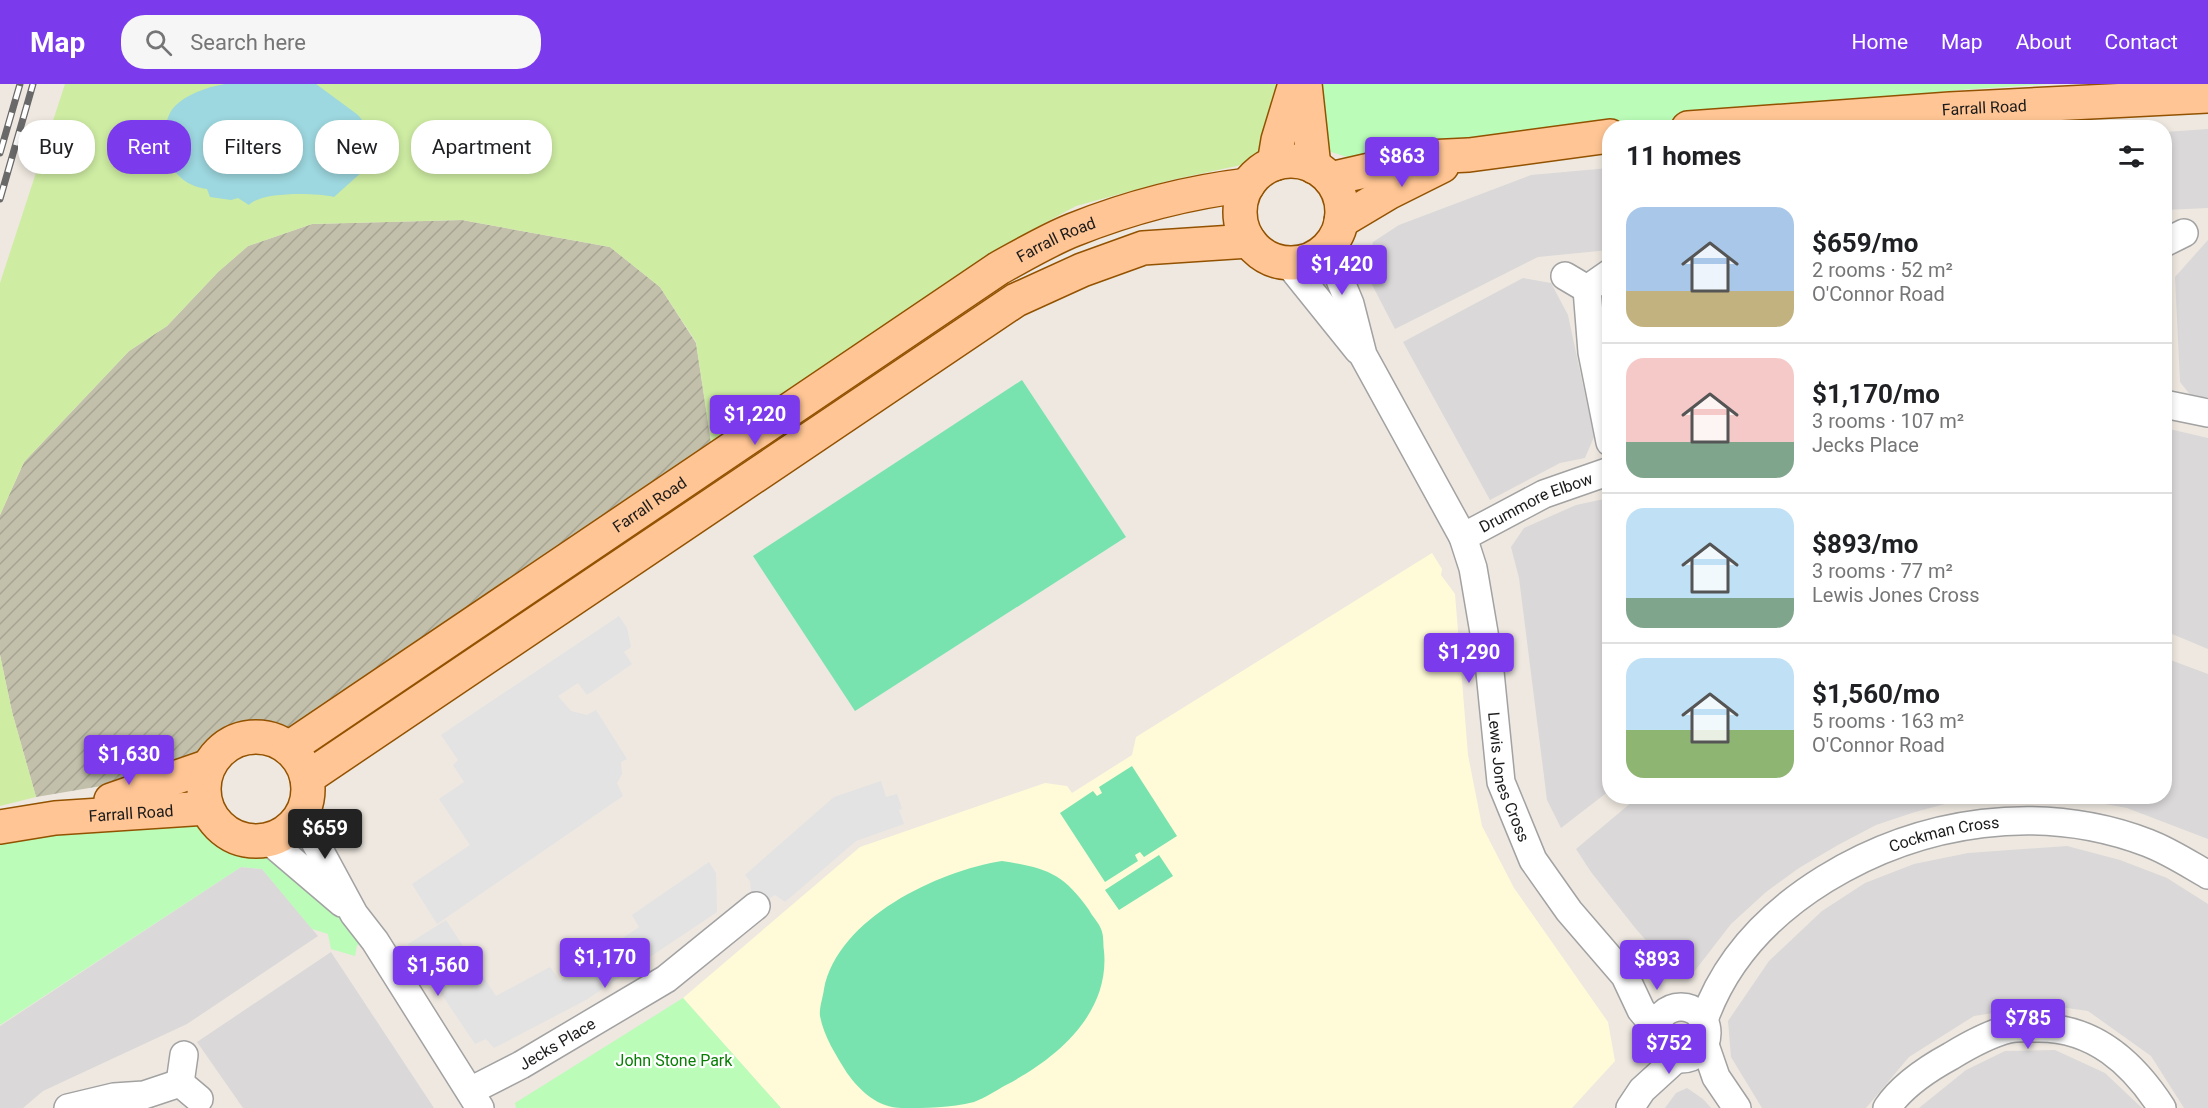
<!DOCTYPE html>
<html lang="en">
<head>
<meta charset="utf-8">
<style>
	:root { --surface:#fff; --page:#f6f6f6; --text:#202124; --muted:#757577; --line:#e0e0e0; --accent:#7c3aed }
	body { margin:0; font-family:Roboto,sans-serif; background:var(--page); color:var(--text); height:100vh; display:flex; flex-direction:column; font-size:22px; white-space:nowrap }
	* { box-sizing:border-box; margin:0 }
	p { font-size:20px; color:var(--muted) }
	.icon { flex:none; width:33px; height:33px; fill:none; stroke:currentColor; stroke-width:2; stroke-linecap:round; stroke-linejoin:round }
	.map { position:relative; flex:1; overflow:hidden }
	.details { position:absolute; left:1602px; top:36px; width:570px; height:684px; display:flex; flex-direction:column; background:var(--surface); border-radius:24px; box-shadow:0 3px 9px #0003 }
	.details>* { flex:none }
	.guide { position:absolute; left:18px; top:36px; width:570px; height:54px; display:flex; gap:12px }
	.price { position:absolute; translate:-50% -51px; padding:0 14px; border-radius:6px; background:var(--accent); color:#fff; font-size:20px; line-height:39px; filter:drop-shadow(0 2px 3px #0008) }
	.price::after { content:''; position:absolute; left:50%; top:36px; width:18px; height:14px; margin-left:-9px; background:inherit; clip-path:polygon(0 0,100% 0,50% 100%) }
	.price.selected { background:#222; color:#fff }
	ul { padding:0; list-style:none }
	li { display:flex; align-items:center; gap:18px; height:150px; padding:0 24px }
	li+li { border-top:2px solid var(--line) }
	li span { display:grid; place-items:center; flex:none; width:168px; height:120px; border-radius:18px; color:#555 }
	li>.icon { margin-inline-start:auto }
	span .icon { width:72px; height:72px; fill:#fffc; stroke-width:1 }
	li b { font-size:26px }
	h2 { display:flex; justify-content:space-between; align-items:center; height:72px; padding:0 24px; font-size:26px }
	.chip { padding:0 21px; border-radius:24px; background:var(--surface); box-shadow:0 3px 9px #0003; font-size:21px; line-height:54px }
	.chip.selected { background:var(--accent); color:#fff }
	header { display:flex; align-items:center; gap:36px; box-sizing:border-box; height:84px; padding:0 30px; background:var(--accent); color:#fff }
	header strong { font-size:28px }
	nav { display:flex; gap:33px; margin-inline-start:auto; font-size:21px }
	.search { width:420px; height:54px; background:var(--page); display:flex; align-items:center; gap:15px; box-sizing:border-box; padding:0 21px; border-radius:24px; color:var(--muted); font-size:22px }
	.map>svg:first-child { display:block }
	.residential { fill:#dad8d8 }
	.education { fill:#fffbd8 }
	.construction { fill:url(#construction-furrows) }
	.grass { fill:#ceeca2 }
	.park { fill:#bafcb8 }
	.pitch { fill:#78e3ae }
	.parking { fill:#e3e3e3 }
	.water { fill:#9dd7df }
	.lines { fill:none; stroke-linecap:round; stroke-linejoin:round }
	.minor-casing { stroke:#a2a2a2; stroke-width:30 }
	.major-casing { stroke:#935200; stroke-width:36 }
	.minor { stroke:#fff; stroke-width:27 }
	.major { stroke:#ffc594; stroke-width:33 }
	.rail-casing { stroke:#696969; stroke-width:7 }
	.rail { stroke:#fff; stroke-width:4.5; stroke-dasharray:14; stroke-linecap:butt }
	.labels { text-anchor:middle; stroke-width:4.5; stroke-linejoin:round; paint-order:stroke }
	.street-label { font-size:16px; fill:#1b1b1b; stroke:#fff }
	.park-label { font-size:16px; fill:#087e05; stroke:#fff }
</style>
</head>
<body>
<header>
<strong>Map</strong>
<div class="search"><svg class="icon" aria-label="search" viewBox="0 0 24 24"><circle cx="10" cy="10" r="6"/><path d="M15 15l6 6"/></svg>Search here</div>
<nav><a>Home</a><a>Map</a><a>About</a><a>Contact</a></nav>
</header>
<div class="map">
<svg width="2208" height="1024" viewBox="0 0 2208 1024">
	<defs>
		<pattern id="construction-furrows" width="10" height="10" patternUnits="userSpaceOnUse" patternTransform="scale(1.5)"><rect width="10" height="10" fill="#c2c0ab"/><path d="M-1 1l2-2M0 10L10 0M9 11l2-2" fill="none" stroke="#a6a493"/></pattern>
	</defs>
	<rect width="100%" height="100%" fill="#eee8e0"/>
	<!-- residential -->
	<g class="residential">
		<polygon points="2208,45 2208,124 2165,126 2165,48"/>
		<polygon points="1609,84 1609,166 1538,173 1395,245 1366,189 1373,158 1399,141 1531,91"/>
		<polygon points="2208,156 2208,313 2192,313 2180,298 2175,193"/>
		<polygon points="1523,194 1551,199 1568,231 1594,353 1585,374 1560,379 1490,416 1403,258"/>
		<polygon points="2165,344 2208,354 2208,565 2165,547"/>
		<polygon points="1609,414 1609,707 1561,744 1547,716 1519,494 1511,463 1524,444 1576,421"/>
		<polygon points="2165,574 2208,590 2208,755 2127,724 2067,713 2164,712"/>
		<polygon points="1638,713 1638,712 1998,713 1956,717 1915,728 1876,741 1838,761 1799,784 1766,808 1731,840 1690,893 1674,888 1636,845 1591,788 1576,765"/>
		<polygon points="2067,762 2120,776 2167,794 2208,820 2208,1024 2184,1024 2151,972 2088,927 2046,921 1974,932 1909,973 1866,1024 1762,1024 1731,973 1728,937 1769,877 1822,827 1865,799 1914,780 1968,769"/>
		<polygon points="241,783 262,785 318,852 187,940 43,1007 23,1024 0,1024 0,942"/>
		<polygon points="331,868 401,974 434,1024 243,1024 197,958"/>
		<polygon points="2055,966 2105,989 2142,1024 1919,1024 1966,986 2005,967"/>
		<polygon points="1687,1004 1703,1015 1711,1024 1665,1024 1676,1009"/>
	</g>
	<!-- education -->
	<polygon class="education" points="1432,469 1442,485 1441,491 1455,510 1468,671 1482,742 1514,804 1608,938 1615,977 1572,1024 781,1024 683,914 860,763 1045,699 1067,702 1072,709 1132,671 1136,653"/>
	<!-- construction -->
	<polygon class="construction" points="462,136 610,163 660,203 696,259 711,358 547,475 300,642 252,646 235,651 197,681 172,690 36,713 12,628 0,571 0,431 24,378 129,267 167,242 218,188 248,162 312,140"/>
	<!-- grass -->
	<g class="grass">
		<polygon points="65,0 1283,0 1261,69 1246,80 1171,96 1076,122 1010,158 711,358 696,258 660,203 610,163 462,136 312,140 248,162 218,188 167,242 129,267 24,378 0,431 0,199"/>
		<polygon points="0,571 12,628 36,713 0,722"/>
	</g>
	<!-- park -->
	<g class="park">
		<polygon points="1313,0 2049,0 1959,6 1347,73 1322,65"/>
		<polygon points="215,738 239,754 268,756 375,857 357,861 355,872 331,865 328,850 312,845 262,785 241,783 0,941 0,743"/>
		<polygon points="683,914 781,1024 516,1024 515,1019"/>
	</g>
	<!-- pitch -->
	<g class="pitch">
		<polygon points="1022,296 1126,453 855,627 753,472"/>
		<polygon points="1132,682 1177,752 1144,773 1140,768 1135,771 1138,777 1105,798 1060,729 1093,707 1097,712 1102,709 1099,703"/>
		<polygon points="1159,771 1173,792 1119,826 1105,806"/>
		<path d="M1002,777c44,7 61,12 87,49 3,6 10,13 12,19 3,6 2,16 3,22 6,63 -48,108 -98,134 -11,6 -21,13 -32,17 -24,6 -48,6 -72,6 -24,0 -42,-17 -55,-35 -11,-18 -23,-36 -27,-57 -1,-8 3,-19 4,-27 14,-71 114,-118 178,-128z"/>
	</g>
	<!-- parking -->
	<g class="parking">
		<polygon points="619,532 627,544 631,563 624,568 632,580 587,611 578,599 558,612 571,627 587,631 596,626 627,675 621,678 622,690 617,699 623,712 437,840 412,800 470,761 439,715 464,698 453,681 458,676 441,651"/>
		<polygon points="881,697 886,713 897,710 902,725 899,726 904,740 856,757 785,818 775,811 767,816 751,808 750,797 745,791 834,713"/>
		<polygon points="709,778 716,789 717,828 586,916 494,964 486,955 475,960 408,860 446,836 496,912 550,883 560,897 639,843 632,831"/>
	</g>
	<!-- water -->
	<path class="water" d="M225,0h91l42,31 24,29 2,7 -2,3 -9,-11 -11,5 3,7 -2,16 -29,26c-17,-4 -72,-6 -85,8l-11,-7 -7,2 -21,-3 -3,-8c-25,-4 -31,-16 -46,-36 3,-12 3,-27 8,-38 8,-18 37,-28 56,-31z"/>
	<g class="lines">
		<!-- minor casing -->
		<g class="minor-casing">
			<g id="minor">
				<polyline points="2164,159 2184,149"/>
				<path id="s1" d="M1327,164l23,56 13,51 100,182 10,31 16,94 12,120 32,78 36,51 56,65 16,34 15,18"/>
				<polyline points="1288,179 1358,266"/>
				<polyline points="1565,192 1587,205 1610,189"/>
				<polyline points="1587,205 1592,268 1610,358"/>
				<polyline points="2164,320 2208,329"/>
				<path id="s2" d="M1463,453l81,-43 66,-23"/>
				<polyline points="301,732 354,830 375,857 480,1024"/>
				<polyline points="268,756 342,819"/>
				<circle cx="1681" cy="949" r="26"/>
				<path id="s3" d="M1704,936c22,-62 66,-107 121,-141 96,-59 216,-77 323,-36 21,8 41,21 60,32"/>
				<polyline points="1705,961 1716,993 1737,1024"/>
				<polyline points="180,999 184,971"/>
				<path id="s4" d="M470,1007l51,-26 145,-86 90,-73"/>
				<polyline points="68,1024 114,1013 144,1011 180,999 199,1015"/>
				<polyline points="1630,1024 1642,1006 1676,975"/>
				<path d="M1887,1024c14,-21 42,-40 64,-52 18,-11 38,-22 58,-27 9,-2 19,-1 28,-1 57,-1 96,35 125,80"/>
			</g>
		</g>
		<!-- major casing -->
		<g class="major-casing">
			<g id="major">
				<polyline points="1305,0 1314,83"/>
				<path id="s5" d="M1688,44l262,-19 258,-13"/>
				<circle cx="1291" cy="128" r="51"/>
				<polyline points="1274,80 1278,56 1295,0"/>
				<polyline points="1330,95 1426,73 1469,71 1610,52"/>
				<polyline points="1341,137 1388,109 1442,82"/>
				<circle cx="256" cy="705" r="52"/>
				<path id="s6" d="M289,664l710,-480c24,-13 49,-28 74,-38 55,-22 116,-38 175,-45"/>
				<polyline points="307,694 1016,216 1082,186 1143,164 1249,157"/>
				<polyline points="111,716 209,682"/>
				<path id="s7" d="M0,743l55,-9 152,-10"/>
			</g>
		</g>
		<!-- minor -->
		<use href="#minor" class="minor"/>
		<!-- major -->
		<use href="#major" class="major"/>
		<!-- rail casing -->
		<g class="rail-casing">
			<g id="rail">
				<polyline points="0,69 20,0"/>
				<polyline points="0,115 33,0"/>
			</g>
		</g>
		<!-- rail -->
		<use href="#rail" class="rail"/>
	</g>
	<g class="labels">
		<!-- street labels -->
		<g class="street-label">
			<text dy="6" stroke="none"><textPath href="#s5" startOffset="297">Farrall Road</textPath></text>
			<text dy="6" stroke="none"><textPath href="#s6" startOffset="921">Farrall Road</textPath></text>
			<text dy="6" stroke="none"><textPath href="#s2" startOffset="81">Drummore Elbow</textPath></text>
			<text dy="6" stroke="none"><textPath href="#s6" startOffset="435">Farrall Road</textPath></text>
			<text dy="6" stroke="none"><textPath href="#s1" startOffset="566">Lewis Jones Cross</textPath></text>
			<text dy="6" stroke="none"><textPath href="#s7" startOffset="132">Farrall Road</textPath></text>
			<text dy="6" stroke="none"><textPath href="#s3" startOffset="318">Cockman Cross</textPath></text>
			<text dy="6" stroke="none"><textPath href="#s4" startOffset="99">Jecks Place</textPath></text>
		</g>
		<!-- park labels -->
		<g class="park-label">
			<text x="674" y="982">John Stone Park</text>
		</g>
	</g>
</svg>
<b class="price" style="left:1402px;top:104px">$863</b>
<b class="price" style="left:1342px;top:212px">$1,420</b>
<b class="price" style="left:755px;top:362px">$1,220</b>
<b class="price" style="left:1469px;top:600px">$1,290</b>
<b class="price" style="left:129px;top:702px">$1,630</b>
<b class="price selected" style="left:325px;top:776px">$659</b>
<b class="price" style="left:605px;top:905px">$1,170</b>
<b class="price" style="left:1657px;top:907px">$893</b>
<b class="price" style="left:438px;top:913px">$1,560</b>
<b class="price" style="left:2028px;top:966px">$785</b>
<b class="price" style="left:1669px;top:991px">$752</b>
<div class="guide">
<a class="chip">Buy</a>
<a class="chip selected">Rent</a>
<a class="chip">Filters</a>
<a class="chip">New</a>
<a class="chip">Apartment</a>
</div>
<section class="details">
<h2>11 homes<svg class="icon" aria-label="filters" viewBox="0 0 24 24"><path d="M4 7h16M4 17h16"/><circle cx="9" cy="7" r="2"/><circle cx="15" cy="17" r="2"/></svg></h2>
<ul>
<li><span style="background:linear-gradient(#a9c7e8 70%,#c2b280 0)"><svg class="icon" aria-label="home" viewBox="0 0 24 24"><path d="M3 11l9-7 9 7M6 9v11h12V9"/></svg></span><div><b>$659/mo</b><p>2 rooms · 52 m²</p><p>O'Connor Road</p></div></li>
<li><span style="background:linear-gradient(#f6c9c9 70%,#7fa58c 0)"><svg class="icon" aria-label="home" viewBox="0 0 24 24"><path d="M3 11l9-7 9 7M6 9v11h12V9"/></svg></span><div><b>$1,170/mo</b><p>3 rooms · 107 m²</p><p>Jecks Place</p></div></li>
<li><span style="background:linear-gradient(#bfe0f5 75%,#7fa58c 0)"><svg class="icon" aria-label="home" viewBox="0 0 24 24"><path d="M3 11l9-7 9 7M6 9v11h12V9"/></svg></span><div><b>$893/mo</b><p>3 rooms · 77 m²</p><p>Lewis Jones Cross</p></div></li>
<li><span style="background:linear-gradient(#bfe0f5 60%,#8fb573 0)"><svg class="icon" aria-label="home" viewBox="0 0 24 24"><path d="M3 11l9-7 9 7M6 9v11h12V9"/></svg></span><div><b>$1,560/mo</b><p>5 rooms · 163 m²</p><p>O'Connor Road</p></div></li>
</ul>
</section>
</div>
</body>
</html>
